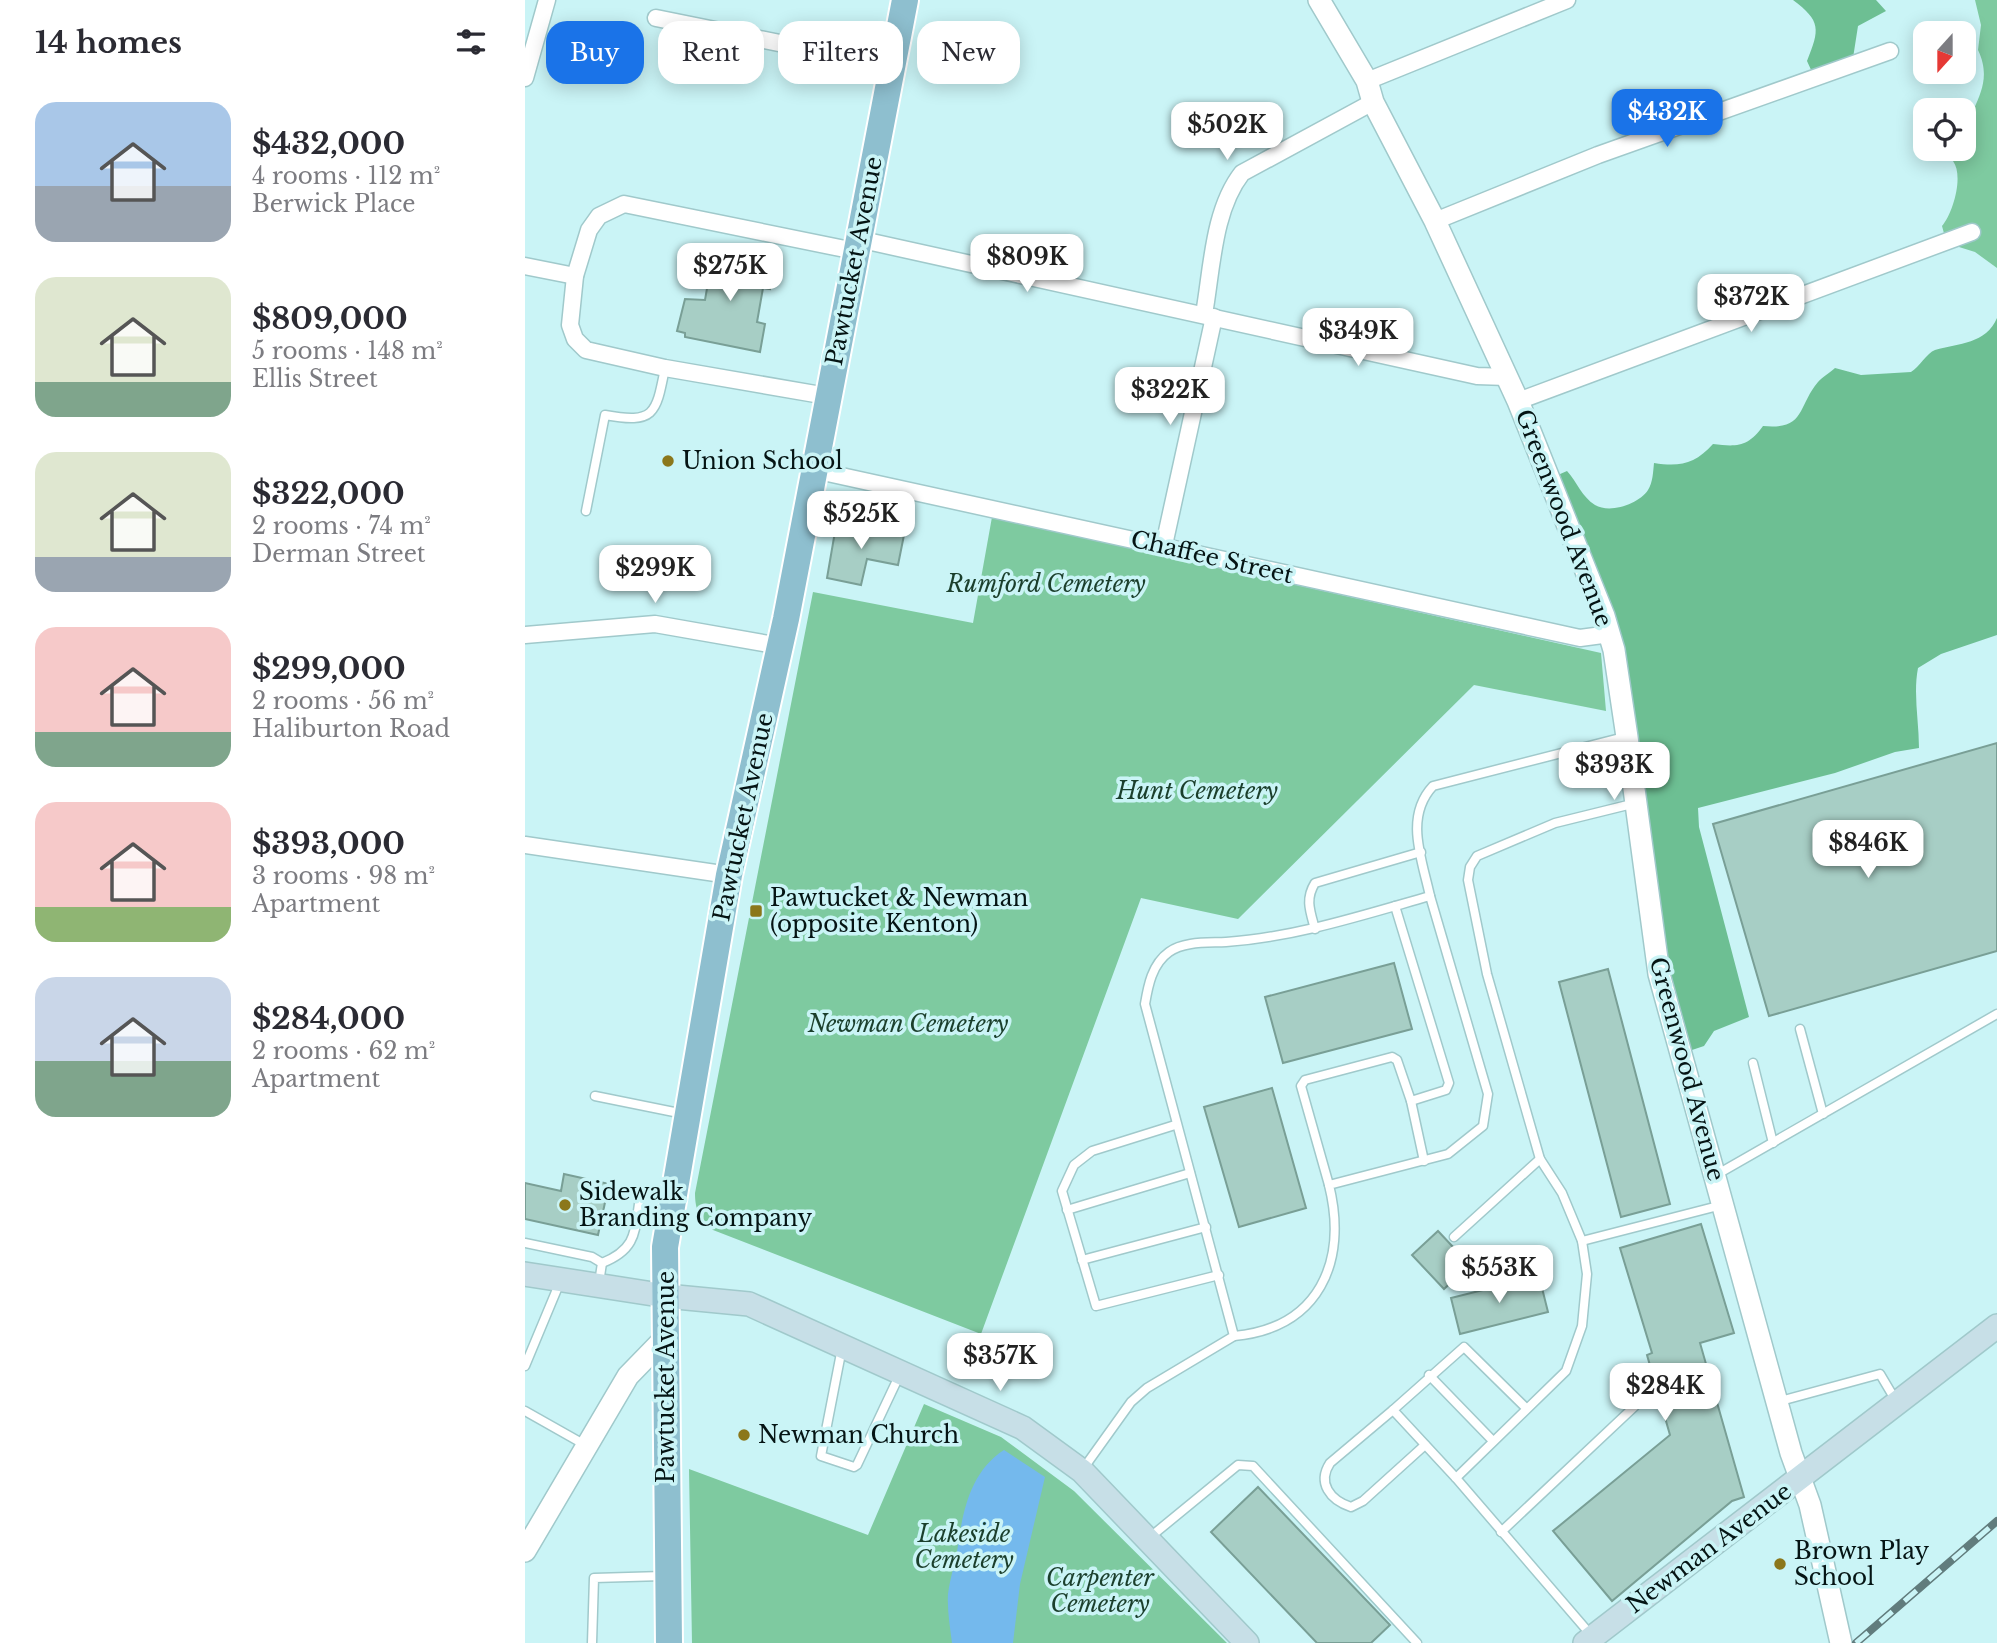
<!DOCTYPE html>
<html lang="en">
<head>
<meta charset="utf-8">
<style>
	:root { --surface:#fff; --page:#f2f2f3; --text:#2b2b33; --muted:#7c7c81; --accent:#1a73e8 }
	body { margin:0; font-family:"Libre Baskerville",serif; background:var(--page); color:var(--text); height:100vh; display:flex; flex-direction:column; font-size:26px; white-space:nowrap }
	* { box-sizing:border-box; margin:0 }
	p { font-size:23px; color:var(--muted) }
	.icon { flex:none; width:38px; height:38px; fill:none; stroke:currentColor; stroke-width:2; stroke-linecap:round; stroke-linejoin:round }
	.map { position:relative; flex:1; overflow:hidden }
	.side { display:flex; flex-direction:column; background:var(--surface); width:525px }
	.side>* { flex:none }
	.top-card { position:absolute; left:21px; top:21px; width:665px; height:63px; display:flex; gap:14px }
	.needle { width:46px; rotate:201deg }
	.controls { position:absolute; left:1388px; top:21px; display:grid; gap:14px }
	.controls a { display:grid; place-items:center; width:63px; height:63px; border-radius:14px; background:var(--surface); box-shadow:0 4px 18px #0003; font-size:35px }
	.price { position:absolute; translate:-50% -60px; padding:0 16px; border-radius:14px; background:#fff; color:#222; font-size:23px; line-height:46px; filter:drop-shadow(0 2px 4px #0008) }
	.price::after { content:''; position:absolute; left:50%; top:42px; width:21px; height:16px; margin-left:-10px; background:inherit; clip-path:polygon(0 0,100% 0,50% 100%) }
	.price.selected { background:var(--accent); color:#fff }
	ul { padding:0; list-style:none }
	li { display:flex; align-items:center; gap:21px; height:175px; padding:0 35px }
	li span { display:grid; place-items:center; flex:none; width:196px; height:140px; border-radius:21px; color:#555 }
	li>.icon { margin-inline-start:auto }
	span .icon { width:84px; height:84px; fill:#fffc; stroke-width:1 }
	li b { font-size:30px }
	h2 { display:flex; justify-content:space-between; align-items:center; height:84px; padding:0 35px; font-size:30px }
	.tag { padding:0 24px; border-radius:21px; background:var(--surface); box-shadow:0 4px 18px #0003; font-size:24px; line-height:63px }
	.tag.selected { background:var(--accent); color:#fff }
	main { display:flex; flex:1; min-height:0 }
	.map>svg:first-child { display:block }
	.green { fill:#7ecaa0 }
	.forest { fill:#6dbf93 }
	.water { fill:#74b9ed }
	.building { fill:#a7cec5; stroke:#799f96; stroke-width:2 }
	.lines { fill:none; stroke-linecap:round; stroke-linejoin:round }
	.service-casing { stroke:#a0c9cb; stroke-width:11 }
	.minor-casing { stroke:#a0c9cb; stroke-width:19 }
	.tertiary-casing { stroke:#a0c9cb; stroke-width:24 }
	.secondary-casing { stroke:#a0c9cb; stroke-width:26 }
	.primary-casing { stroke:#fff; stroke-width:30 }
	.service { stroke:#fff; stroke-width:8 }
	.minor { stroke:#fff; stroke-width:16 }
	.tertiary { stroke:#fff; stroke-width:21 }
	.secondary { stroke:#c7dfe7; stroke-width:23 }
	.primary { stroke:#8ebfcf; stroke-width:26 }
	.rail-casing { stroke:#617c7d; stroke-width:8 }
	.rail { stroke:#caf4f6; stroke-width:5; stroke-dasharray:16; stroke-linecap:butt }
	.poi-dot { fill:#8b771b; stroke:#caf4f6; stroke-width:2.5 }
	.labels { text-anchor:middle; stroke-width:7; stroke-linejoin:round; paint-order:stroke }
	.street-label { font-size:23px; fill:#051414; stroke:#caf4f6 }
	.poi-label { font-size:23px; fill:#051414; stroke:#caf4f6; text-anchor:start }
	.park-label { font-size:23px; font-style:italic; fill:#1b3f2c; stroke:#caf4f6 }
</style>
</head>
<body>
<main>
<section class="side">
<h2>14 homes<svg class="icon" aria-label="filters" viewBox="0 0 24 24"><path d="M4 7h16M4 17h16"/><circle cx="9" cy="7" r="2"/><circle cx="15" cy="17" r="2"/></svg></h2>
<ul>
<li><span style="background:linear-gradient(#a9c7e8 60%,#9aa5b1 0)"><svg class="icon" aria-label="home" viewBox="0 0 24 24"><path d="M3 11l9-7 9 7M6 9v11h12V9"/></svg></span><div><b>$432,000</b><p>4 rooms · 112 m²</p><p>Berwick Place</p></div></li>
<li><span style="background:linear-gradient(#dfe7d0 75%,#7fa58c 0)"><svg class="icon" aria-label="home" viewBox="0 0 24 24"><path d="M3 11l9-7 9 7M6 9v11h12V9"/></svg></span><div><b>$809,000</b><p>5 rooms · 148 m²</p><p>Ellis Street</p></div></li>
<li><span style="background:linear-gradient(#dfe7d0 75%,#9aa5b1 0)"><svg class="icon" aria-label="home" viewBox="0 0 24 24"><path d="M3 11l9-7 9 7M6 9v11h12V9"/></svg></span><div><b>$322,000</b><p>2 rooms · 74 m²</p><p>Derman Street</p></div></li>
<li><span style="background:linear-gradient(#f6c9c9 75%,#7fa58c 0)"><svg class="icon" aria-label="home" viewBox="0 0 24 24"><path d="M3 11l9-7 9 7M6 9v11h12V9"/></svg></span><div><b>$299,000</b><p>2 rooms · 56 m²</p><p>Haliburton Road</p></div></li>
<li><span style="background:linear-gradient(#f6c9c9 75%,#8fb573 0)"><svg class="icon" aria-label="home" viewBox="0 0 24 24"><path d="M3 11l9-7 9 7M6 9v11h12V9"/></svg></span><div><b>$393,000</b><p>3 rooms · 98 m²</p><p>Apartment</p></div></li>
<li><span style="background:linear-gradient(#c9d6e8 60%,#7fa58c 0)"><svg class="icon" aria-label="home" viewBox="0 0 24 24"><path d="M3 11l9-7 9 7M6 9v11h12V9"/></svg></span><div><b>$284,000</b><p>2 rooms · 62 m²</p><p>Apartment</p></div></li>
</ul>
</section>
<div class="map">
<svg width="1472" height="1643" viewBox="0 0 1472 1643">
	<rect width="100%" height="100%" fill="#caf4f6"/>
	<!-- green -->
	<g class="green">
		<path d="M1450,0h22v268l-22,-16 -16,-5 -7,-11 -7,1 -3,-11c11,-13 22,-50 11,-65 -4,-5 -14,-9 -20,-12h30c1,-40 34,-59 15,-99l3,-25z"/>
		<path d="M467,517l609,136 5,58 -132,-26 -236,234 -97,-21 -160,436 -268,-104c-13,-12 -18,-19 -18,-37l118,-601 160,31z"/>
		<polygon points="399,1404 476,1437 549,1491 702,1643 167,1643 164,1469 343,1535"/>
	</g>
	<!-- forest -->
	<g class="forest">
		<path d="M1268,0h83l10,11 -28,15 -5,32 -41,14 -5,-11c13,-32 14,-40 -14,-61z"/>
		<path d="M1472,318v317l-56,19 -23,14c-5,26 1,53 1,80l-24,4 -60,21 -137,35 1,19 50,190 -35,14 -10,15 -24,8 -53,-329 -76,-247 16,-7c10,11 15,26 28,34 15,9 44,-1 53,-15 5,-8 5,-18 6,-27 26,4 41,1 59,-19 24,3 35,3 50,-18 43,4 34,-19 55,-44 4,-5 12,-9 17,-14l26,7 50,-3c8,-5 16,-19 24,-22 24,-7 51,-6 62,-32z"/>
	</g>
	<!-- water -->
	<path class="water" d="M479,1450l41,27 -25,107 -7,59h-61c-2,-16 -5,-33 -4,-49 2,-17 8,-33 10,-49 5,-35 13,-74 46,-95z"/>
	<!-- building -->
	<g class="building">
		<polygon points="216,248 235,251 233,261 249,264 245,289 238,288 232,322 240,324 235,352 160,337 160,333 152,331 160,299 180,300 188,254 214,258"/>
		<polygon points="312,520 379,535 373,565 342,559 336,585 302,578"/>
		<polygon points="1472,743 1472,951 1244,1016 1188,824"/>
		<polygon points="869,963 887,1029 758,1063 740,997"/>
		<polygon points="1083,969 1145,1204 1096,1217 1034,982"/>
		<polygon points="747,1088 781,1208 714,1227 679,1107"/>
		<polygon points="39,1174 84,1184 73,1235 0,1219 0,1183 36,1191"/>
		<polygon points="1176,1224 1209,1333 1175,1343 1219,1497 1207,1501 1087,1601 1028,1531 1145,1435 1122,1355 1127,1353 1095,1248"/>
		<polygon points="913,1231 945,1265 919,1289 887,1255"/>
		<polygon points="1014,1276 1023,1312 935,1334 926,1298"/>
		<polygon points="733,1487 865,1625 846,1643 792,1643 686,1532"/>
	</g>
	<g class="lines">
		<!-- service casing -->
		<g class="service-casing">
			<g id="service">
				<path d="M61,511l19,-96c50,9 51,-1 60,-47"/>
				<path d="M790,929c-5,-18 -10,-30 0,-46l106,-31"/>
				<polyline points="1275,1029 1298,1114"/>
				<polyline points="1228,1063 1248,1143"/>
				<polyline points="70,1096 159,1114"/>
				<polyline points="886,1101 899,1161"/>
				<polyline points="650,1125 567,1151 549,1165 537,1191 571,1306 694,1275"/>
				<polyline points="1191,1175 1472,1014"/>
				<polyline points="804,1185 776,1086 780,1080 867,1057 872,1060 886,1101 921,1090 924,1083 870,906"/>
				<polyline points="542,1210 665,1173"/>
				<polyline points="929,1237 1015,1159"/>
				<polyline points="1057,1241 1197,1205"/>
				<polyline points="0,1243 67,1257 77,1263 74,1283"/>
				<polyline points="557,1260 681,1227"/>
				<path d="M77,1263c38,-15 32,-35 39,-71"/>
				<path d="M709,1336c85,-8 114,-74 95,-151l119,-31 35,-28 5,-32 -58,-198"/>
				<polyline points="317,1348 296,1456 329,1467 332,1465 375,1374"/>
				<polyline points="0,1366 35,1282"/>
				<polyline points="904,1375 968,1441"/>
				<polyline points="1252,1402 1355,1374 1371,1401"/>
				<polyline points="1001,1408 939,1347 868,1410 931,1478 1066,1635"/>
				<path d="M868,1410l-63,53c-13,20 0,37 21,44l12,-6 62,-56"/>
				<polyline points="0,1411 62,1446"/>
				<path d="M558,1469l48,-67 16,-14 87,-52 -89,-332c3,-18 7,-40 24,-52 15,-11 39,-9 57,-10 70,-5 137,-27 204,-46 -8,-37 -26,-79 3,-110l191,-49"/>
				<polyline points="931,1478 1041,1371 1057,1326 1062,1274 1057,1241 1037,1193 1015,1159 962,974 943,880 945,867 952,856 1030,823 1111,803"/>
				<polyline points="976,1532 1110,1406"/>
				<polyline points="624,1538 713,1465 728,1466 892,1643"/>
				<polyline points="67,1643 69,1578 138,1576"/>
			</g>
		</g>
		<!-- minor casing -->
		<g class="minor-casing">
			<g id="minor">
				<polyline points="131,18 368,66"/>
				<polyline points="0,78 22,0"/>
				<polyline points="842,81 1042,0"/>
				<polyline points="910,221 1073,155 1365,51"/>
				<polyline points="333,239 952,376 982,377"/>
				<polyline points="0,266 50,276"/>
				<path d="M679,314c8,-45 9,-104 38,-141l131,-71"/>
				<polyline points="302,396 140,368 61,350 50,339 45,325 50,276 64,230 74,216 99,204 330,251"/>
				<polyline points="993,401 1447,232"/>
				<polyline points="289,470 1055,638 1085,634"/>
				<polyline points="639,545 689,317"/>
				<polyline points="0,635 130,624 255,646"/>
				<polyline points="0,845 204,875"/>
			</g>
		</g>
		<!-- tertiary casing -->
		<g class="tertiary-casing">
			<g id="tertiary">
				<polyline points="794,0 842,81 848,102 910,221 993,401 1079,616 1089,650 1102,737 1134,974 1266,1453 1285,1505 1316,1643"/>
				<polyline points="0,1551 103,1376 140,1338"/>
			</g>
		</g>
		<!-- secondary casing -->
		<g class="secondary-casing">
			<g id="secondary">
				<polyline points="0,1274 141,1296 224,1304 498,1428 557,1471 722,1643"/>
				<polyline points="1060,1643 1472,1326"/>
			</g>
		</g>
		<!-- primary casing -->
		<g class="primary-casing">
			<polyline id="primary" points="144,1643 140,1247 204,875 261,619 380,0"/>
		</g>
		<!-- service -->
		<use href="#service" class="service"/>
		<!-- minor -->
		<use href="#minor" class="minor"/>
		<!-- tertiary -->
		<use href="#tertiary" class="tertiary"/>
		<!-- secondary -->
		<use href="#secondary" class="secondary"/>
		<!-- primary -->
		<use href="#primary" class="primary"/>
		<!-- rail casing -->
		<g class="rail-casing">
			<polyline id="rail" points="1331,1643 1472,1521"/>
		</g>
		<!-- rail -->
		<use href="#rail" class="rail"/>
	</g>
	<!-- markers -->
	<g class="poi-dot">
		<circle cx="143" cy="461" r="7"/>
		<rect x="224" y="904" width="14" height="14" rx="3.5"/>
		<circle cx="40" cy="1205" r="7"/>
		<circle cx="219" cy="1435" r="7"/>
		<circle cx="1255" cy="1564" r="7"/>
	</g>
	<g class="labels">
		<!-- street labels -->
		<g class="street-label">
			<text transform="translate(329 261) rotate(-79)" y="8">Pawtucket Avenue</text>
			<text transform="translate(1039 518) rotate(69)" y="8">Greenwood Avenue</text>
			<text transform="translate(687 557) rotate(13)" y="8">Chaffee Street</text>
			<text transform="translate(218 817) rotate(-78)" y="8">Pawtucket Avenue</text>
			<text transform="translate(1162 1069) rotate(75)" y="8">Greenwood Avenue</text>
			<text transform="translate(141 1377) rotate(-90)" y="8">Pawtucket Avenue</text>
			<text transform="translate(1184 1548) rotate(-37)" y="8">Newman Avenue</text>
		</g>
		<!-- poi labels -->
		<g class="poi-label">
			<text x="157" y="469">Union School</text>
			<text x="245" y="906">Pawtucket &amp; Newman<tspan x="245" dy="26">(opposite Kenton)</tspan></text>
			<text x="54" y="1200">Sidewalk<tspan x="54" dy="26">Branding Company</tspan></text>
			<text x="233" y="1443">Newman Church</text>
			<text x="1269" y="1559">Brown Play<tspan x="1269" dy="26">School</tspan></text>
		</g>
		<!-- park labels -->
		<g class="park-label">
			<text x="521" y="592">Rumford Cemetery</text>
			<text x="672" y="799">Hunt Cemetery</text>
			<text x="383" y="1032">Newman Cemetery</text>
			<text x="439" y="1542">Lakeside<tspan x="439" dy="26">Cemetery</tspan></text>
			<text x="575" y="1586">Carpenter<tspan x="575" dy="26">Cemetery</tspan></text>
		</g>
	</g>
</svg>
<div class="controls">
<a><svg class="needle" viewBox="-14 -14 28 28"><path d="M0-13l5 13h-10z" fill="#e53935"/><path d="M0 13l5-13h-10z" fill="#7c7c81"/></svg></a>
<a><svg class="icon" aria-label="locate" viewBox="0 0 24 24"><circle cx="12" cy="12" r="6"/><path d="M12 2v4M12 18v4M2 12h4M18 12h4"/></svg></a>
</div>
<b class="price selected" style="left:1142px;top:149px">$432K</b>
<b class="price" style="left:702px;top:162px">$502K</b>
<b class="price" style="left:502px;top:294px">$809K</b>
<b class="price" style="left:205px;top:303px">$275K</b>
<b class="price" style="left:1226px;top:334px">$372K</b>
<b class="price" style="left:833px;top:368px">$349K</b>
<b class="price" style="left:645px;top:427px">$322K</b>
<b class="price" style="left:336px;top:551px">$525K</b>
<b class="price" style="left:130px;top:605px">$299K</b>
<b class="price" style="left:1089px;top:802px">$393K</b>
<b class="price" style="left:1343px;top:880px">$846K</b>
<b class="price" style="left:974px;top:1305px">$553K</b>
<b class="price" style="left:475px;top:1393px">$357K</b>
<b class="price" style="left:1140px;top:1423px">$284K</b>
<div class="top-card">
<a class="tag selected">Buy</a>
<a class="tag">Rent</a>
<a class="tag">Filters</a>
<a class="tag">New</a>
</div>
</div>
</main>
</body>
</html>
